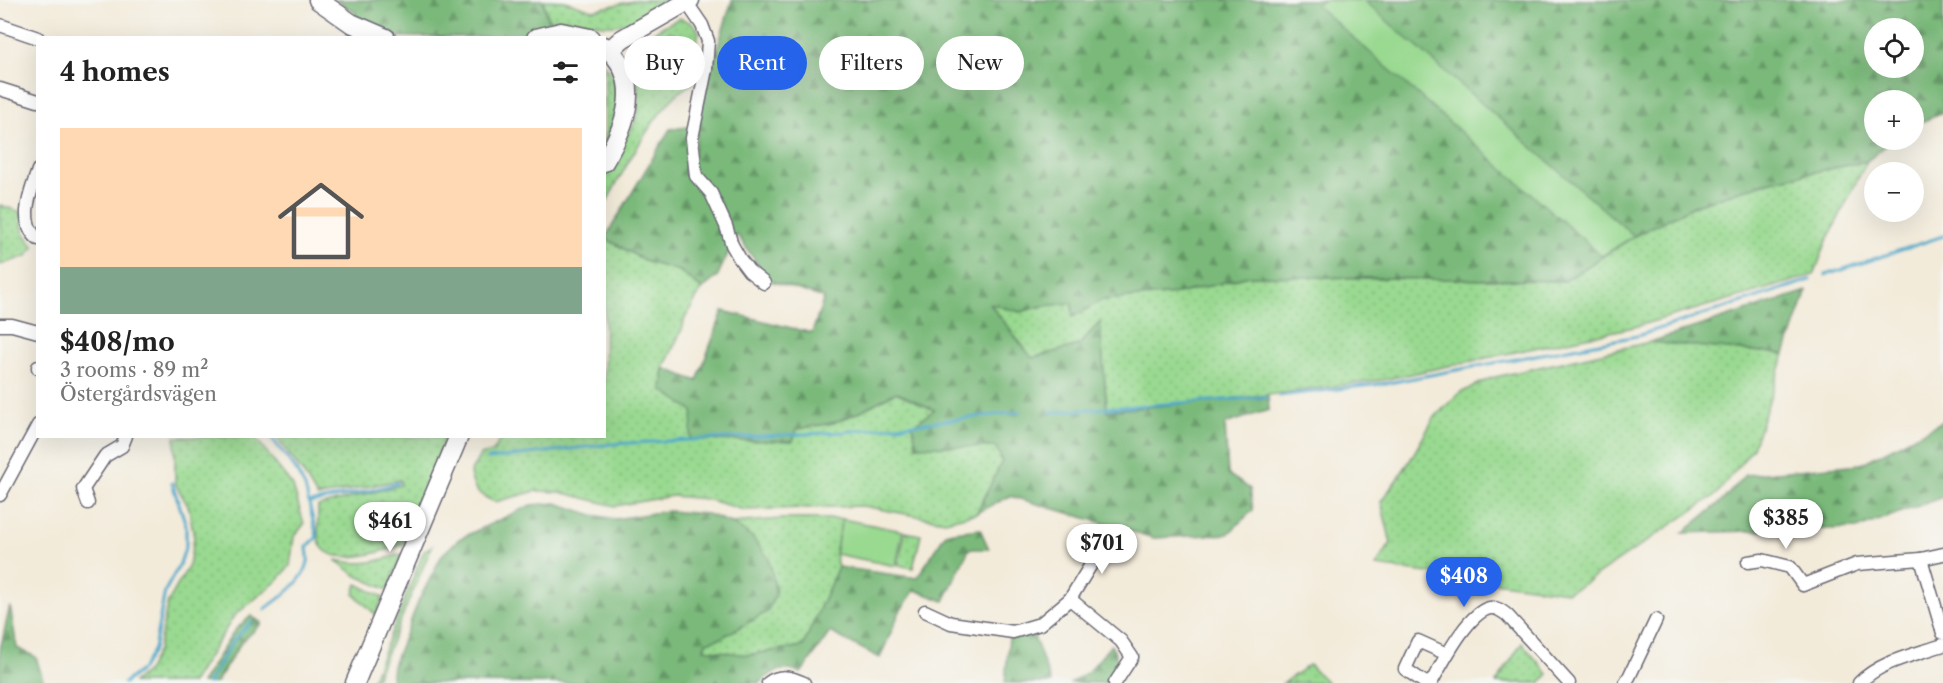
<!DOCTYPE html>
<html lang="en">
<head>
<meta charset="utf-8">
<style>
	:root { --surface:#fff; --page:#f2f2f2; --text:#222; --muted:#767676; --line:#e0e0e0; --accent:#2563eb }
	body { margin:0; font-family:"Libre Caslon Text",serif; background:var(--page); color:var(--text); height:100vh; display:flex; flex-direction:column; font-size:22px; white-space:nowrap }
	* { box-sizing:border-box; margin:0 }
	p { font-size:20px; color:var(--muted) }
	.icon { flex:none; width:33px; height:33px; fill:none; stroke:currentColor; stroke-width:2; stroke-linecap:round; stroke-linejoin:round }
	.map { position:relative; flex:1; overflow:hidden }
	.drawer { position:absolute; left:36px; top:36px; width:570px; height:402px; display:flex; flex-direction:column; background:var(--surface); border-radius:0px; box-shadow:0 6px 24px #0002 }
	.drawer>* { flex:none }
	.hud { position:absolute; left:624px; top:36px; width:570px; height:54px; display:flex; gap:12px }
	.buttons { position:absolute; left:1864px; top:18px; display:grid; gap:12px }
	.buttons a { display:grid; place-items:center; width:60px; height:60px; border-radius:50%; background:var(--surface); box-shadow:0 6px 24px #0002; font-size:30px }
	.price { position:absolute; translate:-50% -51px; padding:0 14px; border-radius:21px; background:#fff; color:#222; font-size:20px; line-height:39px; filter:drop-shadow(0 2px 3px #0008) }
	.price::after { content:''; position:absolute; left:50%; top:36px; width:18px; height:14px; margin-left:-9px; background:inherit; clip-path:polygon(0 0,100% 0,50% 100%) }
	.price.on { background:var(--accent); color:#fff }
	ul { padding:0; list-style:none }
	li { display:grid; align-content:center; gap:12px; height:318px; padding:0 24px }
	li+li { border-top:2px solid var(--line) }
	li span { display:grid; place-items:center; height:186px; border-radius:0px; color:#555 }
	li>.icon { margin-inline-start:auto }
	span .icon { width:108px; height:108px; fill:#fffc; stroke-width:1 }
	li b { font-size:26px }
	h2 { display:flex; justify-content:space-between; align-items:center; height:72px; padding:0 24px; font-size:26px }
	.tag { padding:0 21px; border-radius:27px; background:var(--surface); box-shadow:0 6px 24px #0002; font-size:21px; line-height:54px }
	.tag.on { background:var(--accent); color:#fff }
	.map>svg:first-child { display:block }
	.grass { fill:url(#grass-dots); stroke:#5e7e66; stroke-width:1.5 }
	.forest { fill:url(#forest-firs); stroke:#4e6e5a; stroke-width:1.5; fill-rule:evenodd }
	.pitch { fill:#99d990; stroke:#5e7e66; stroke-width:1.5 }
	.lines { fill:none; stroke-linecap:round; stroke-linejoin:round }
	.stream { stroke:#4da8cb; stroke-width:3 }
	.street-casing { stroke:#6b6873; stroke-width:15 }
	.secondary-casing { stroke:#6b6873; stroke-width:21 }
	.street { stroke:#fff; stroke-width:12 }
	.secondary { stroke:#fff; stroke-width:18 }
</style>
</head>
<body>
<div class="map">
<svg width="1943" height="683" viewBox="0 0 1943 683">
	<defs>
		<pattern id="grass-dots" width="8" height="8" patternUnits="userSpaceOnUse" patternTransform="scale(1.5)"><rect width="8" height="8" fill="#99d990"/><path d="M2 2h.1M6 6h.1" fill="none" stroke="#84ba7d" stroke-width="1.8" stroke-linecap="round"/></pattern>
		<pattern id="forest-firs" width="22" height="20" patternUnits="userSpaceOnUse" patternTransform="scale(1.5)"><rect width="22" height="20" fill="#7ab97a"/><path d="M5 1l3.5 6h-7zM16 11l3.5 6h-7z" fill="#649665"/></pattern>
	</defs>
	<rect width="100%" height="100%" fill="#f6f6f2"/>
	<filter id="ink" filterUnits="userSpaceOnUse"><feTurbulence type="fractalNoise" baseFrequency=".0167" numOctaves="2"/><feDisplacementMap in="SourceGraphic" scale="12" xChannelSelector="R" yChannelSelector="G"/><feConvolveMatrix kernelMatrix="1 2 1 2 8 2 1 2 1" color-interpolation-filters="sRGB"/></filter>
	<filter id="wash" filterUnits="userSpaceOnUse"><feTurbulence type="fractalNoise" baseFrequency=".008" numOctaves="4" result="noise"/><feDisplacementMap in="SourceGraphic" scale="24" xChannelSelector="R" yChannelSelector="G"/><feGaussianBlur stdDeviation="1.35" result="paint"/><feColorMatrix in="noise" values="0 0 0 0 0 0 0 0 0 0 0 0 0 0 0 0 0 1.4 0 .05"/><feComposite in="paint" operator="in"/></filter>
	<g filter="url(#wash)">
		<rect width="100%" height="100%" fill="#f3ebda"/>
		<!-- grass -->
		<g class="grass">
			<path d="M543,0l22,1 28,9 44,-10h38c-19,10 -47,28 -70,25 -20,-2 -36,-8 -56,-5z"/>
			<path d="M680,18l14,6 5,8 -3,13 -8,3 1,-3 -19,-14 -23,33 21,14 6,-8 20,10 -1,4c-31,10 -73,93 -88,121 0,-9 -3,-23 0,-32 9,-24 30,-40 34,-66 2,-19 -10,-43 0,-60 7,-13 28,-23 41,-29z"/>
			<path d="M605,65c21,25 10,52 0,79z"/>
			<polygon points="1867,161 1826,243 1814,275 1634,327 1382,380 1268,395 1107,411 1100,323 1080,345 1031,358 989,303 1020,312 1042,306 1072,303 1073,316 1102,300 1177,294 1249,276 1565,281 1634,236 1698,204 1771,181"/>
			<polygon points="0,205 21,212 23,231 34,247 27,256 0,265"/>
			<path d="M605,238l42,24 33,9 22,18 -17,29 -3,11 -18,39 -2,22 135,39 36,-6 26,-11 37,-20 39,18 -19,36h80l6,15 -25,52 -32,8 -83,-15 -118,4 -38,-11 -34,-3 -57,10 -55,-14 -24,-1 -41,11c-17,-8 -21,-10 -25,-29l10,-18 13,-3 8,-15 103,-1z"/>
			<polygon points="1650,342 1785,354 1753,448 1717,494 1579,587 1567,592 1376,566 1391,543 1381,502 1409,462 1434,418 1458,394 1491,378"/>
			<polygon points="175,437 255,437 293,486 304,524 294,537 290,566 277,581 234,616 192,683 133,683 148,670 158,650 168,602 189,565 194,538 189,508 175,483"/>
			<path d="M276,437h169l-41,107c-19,7 -72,25 -84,0 -3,-7 -2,-29 -2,-38l83,-21 -1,-5 -83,17 -14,-24z"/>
			<polygon points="781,519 842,519 835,554 838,567 803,646 747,655 704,649 706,642 721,638 752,538 731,523"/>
			<polygon points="905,532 921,535 913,568 898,565"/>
			<polygon points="432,546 374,683 371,683 424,551"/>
			<path d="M402,554l-14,36 -31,-14 -22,-16c30,6 39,2 67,-6z"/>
			<polygon points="357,584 383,597 376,615 354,594"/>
			<polygon points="1522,643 1548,674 1540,683 1496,683"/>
			<polygon points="1309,665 1328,683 1283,683"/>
		</g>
		<!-- forest -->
		<g class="forest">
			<polygon points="336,0 543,0 552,37 346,37 356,13"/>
			<path d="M732,0h1211v113l-29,12v-25h-39v40h18l-26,21 -96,20 -73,23 -64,32 -69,45 -316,-5 -72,18 -75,6 -29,17 -1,-14 -30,3 -22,6 -30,-8 42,54 47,-13 21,-23 7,89 161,-16 1,15 -44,14 3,50 22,15 3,21 -25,24 -74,4 -144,-42 -33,17 25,-52 -6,-14 -80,-1 -3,-21 21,-15 -38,-18 -37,20 -26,11 -36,6 -4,12 -103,-1 3,-29 -31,-21 2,-22 33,13 26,-70 89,22 12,-35 -56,-18 -31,-46 -20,43 -15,12 -22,-18 -33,-9 -42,-24 65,-109 18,-2 3,42 13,-77zM1875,28h39v40h-39z"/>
			<polygon points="1807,291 1785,354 1650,342"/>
			<polygon points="1943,421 1943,497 1858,528 1683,533 1723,500 1745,475 1861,464"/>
			<path d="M556,503l37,12 22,4 52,-8 40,3 24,9 21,14 17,22 7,34 -9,19 -46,26 -15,4 -2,7 43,6 56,-9 35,-79 79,11 29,-45 34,-4 9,20h-20l-25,52 -29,-11 -15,21 -20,47 -50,-26 -29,41c-18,-6 -27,-4 -41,10h-88l-13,-6 -80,6h-188l2,-18 26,-65 23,-45 17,-16 72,-34z"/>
			<polygon points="10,606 17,648 36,657 44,683 0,683 0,650"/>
			<polygon points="251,616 262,623 240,644 216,683 201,683 235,630"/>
			<polygon points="1034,636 1051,683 1005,683 1009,638"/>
			<path d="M1111,645c11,18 5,22 -6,38h-34l18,-12z"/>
		</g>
		<!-- pitch -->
		<g class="pitch">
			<polygon points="1324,0 1363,0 1634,236 1602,256 1316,5"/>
			<polygon points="842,519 903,531 896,566 835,554"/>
		</g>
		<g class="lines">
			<!-- stream -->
			<g class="stream">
				<polyline points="1826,275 1943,236"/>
				<polyline points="1279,396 1388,383 1637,336 1810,280"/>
				<polyline points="1051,412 1266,397"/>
				<polyline points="488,459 611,444 844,432 1020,412"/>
				<polyline points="309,503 373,490 398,483"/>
				<path d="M265,609c15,-11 39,-27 43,-47 1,-5 -1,-11 -1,-15l10,-10 -12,-50 -11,-20 -24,-31"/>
				<polyline points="124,683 142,669 154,649 165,591 180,564 186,545 186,525 172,483"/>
				<polyline points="208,683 233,641 251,622"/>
			</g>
		</g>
	</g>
	<g filter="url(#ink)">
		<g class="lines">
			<!-- street casing -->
			<g class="street-casing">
				<g id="street">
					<polyline points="687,3 702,25 708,41 706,69 692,138 696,176 711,193 726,226 732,245 740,259 749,271 764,283"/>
					<polyline points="0,25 38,38"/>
					<polyline points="0,89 38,101"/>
					<path d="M38,170c-7,22 -21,51 0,69"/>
					<polyline points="0,325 12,325 38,332"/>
					<polyline points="38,367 38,368"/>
					<polyline points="0,495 38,425"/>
					<polyline points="88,503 83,489 105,456 122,446 126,436"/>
					<polyline points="1921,559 1943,633"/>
					<polyline points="1748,562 1762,560 1790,567 1803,585 1857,564 1921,559 1943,554"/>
					<polyline points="1070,599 1095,558 1099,538"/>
					<polyline points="925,611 951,623 1013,632 1040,624 1070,599 1121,641 1132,657 1115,683"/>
					<path d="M1447,654l-29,-13 -13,28 19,13 7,1c11,-19 37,-71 59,-75 7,-1 12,3 17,7l62,68"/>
					<path d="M768,683c12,-9 23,-6 36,0"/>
					<polyline points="1625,683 1629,677 1656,620"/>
					<path d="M1859,683c22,-22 55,-28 84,-38"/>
				</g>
			</g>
			<!-- secondary casing -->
			<g class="secondary-casing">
				<g id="secondary">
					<polyline points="318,0 351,23 386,38"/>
					<polyline points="536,38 561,32 590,38"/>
					<path d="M604,46c41,31 22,80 0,116"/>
					<polyline points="610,50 622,39 690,0"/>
					<polyline points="355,683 459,436"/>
				</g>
			</g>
			<!-- street -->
			<use href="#street" class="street"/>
			<!-- secondary -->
			<use href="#secondary" class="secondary"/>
		</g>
	</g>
</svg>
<div class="buttons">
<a><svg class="icon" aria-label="locate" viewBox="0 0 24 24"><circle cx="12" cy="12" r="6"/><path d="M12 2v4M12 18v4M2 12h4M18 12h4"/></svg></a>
<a>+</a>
<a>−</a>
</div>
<b class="price" style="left:1786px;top:550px">$385</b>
<b class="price" style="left:390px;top:553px">$461</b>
<b class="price" style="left:1102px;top:575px">$701</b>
<b class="price on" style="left:1464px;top:608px">$408</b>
<div class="hud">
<a class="tag">Buy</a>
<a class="tag on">Rent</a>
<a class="tag">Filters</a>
<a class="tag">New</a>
</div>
<section class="drawer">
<h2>4 homes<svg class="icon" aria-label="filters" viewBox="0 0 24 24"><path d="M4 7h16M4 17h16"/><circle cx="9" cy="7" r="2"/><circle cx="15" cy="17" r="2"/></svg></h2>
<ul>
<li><span style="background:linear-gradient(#ffd9b3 75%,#7fa58c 0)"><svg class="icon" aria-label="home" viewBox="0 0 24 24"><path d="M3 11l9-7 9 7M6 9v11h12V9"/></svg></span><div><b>$408/mo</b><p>3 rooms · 89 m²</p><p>Östergårdsvägen</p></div></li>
</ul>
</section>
</div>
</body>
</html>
